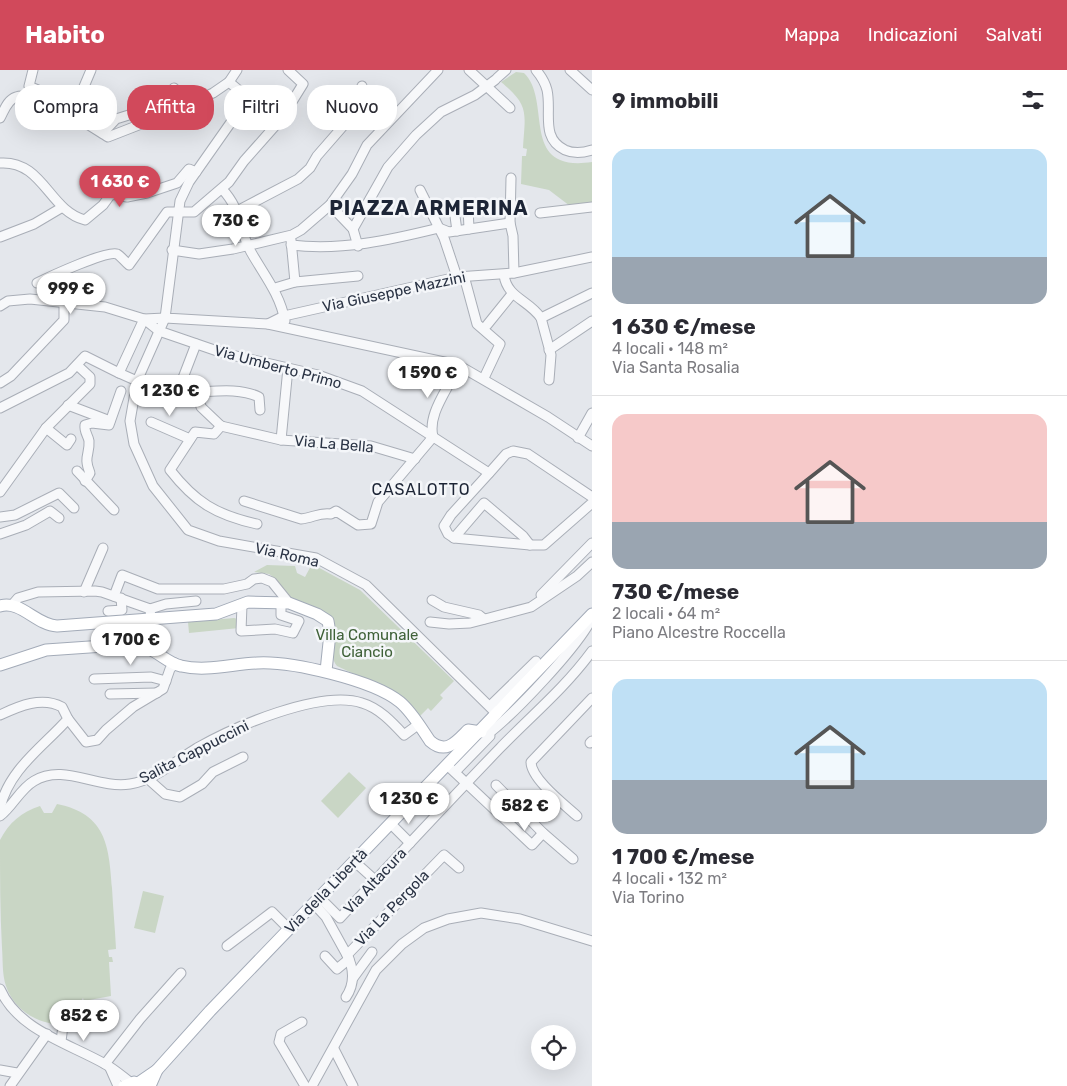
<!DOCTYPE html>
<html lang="it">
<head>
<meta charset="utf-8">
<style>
	:root { --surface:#fff; --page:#f2f2f3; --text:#2b2b33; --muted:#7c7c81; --line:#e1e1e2; --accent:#d1495b }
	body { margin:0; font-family:Rubik,sans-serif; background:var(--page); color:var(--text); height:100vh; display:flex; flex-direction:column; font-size:19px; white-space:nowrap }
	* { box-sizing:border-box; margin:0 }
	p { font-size:16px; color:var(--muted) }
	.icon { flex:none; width:28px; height:28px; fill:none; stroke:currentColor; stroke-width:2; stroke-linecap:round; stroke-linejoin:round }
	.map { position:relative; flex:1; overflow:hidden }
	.details { display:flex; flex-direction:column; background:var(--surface); width:475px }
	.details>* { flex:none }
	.top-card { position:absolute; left:15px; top:15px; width:475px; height:45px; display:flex; gap:10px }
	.buttons { position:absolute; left:531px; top:955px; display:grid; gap:10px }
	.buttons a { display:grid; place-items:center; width:45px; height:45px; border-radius:50%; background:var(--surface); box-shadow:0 5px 20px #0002; font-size:25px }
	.price { position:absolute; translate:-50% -42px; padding:0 11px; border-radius:18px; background:#fff; color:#222; font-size:16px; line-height:32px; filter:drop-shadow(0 1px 2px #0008) }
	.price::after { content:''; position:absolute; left:50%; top:30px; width:15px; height:11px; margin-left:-8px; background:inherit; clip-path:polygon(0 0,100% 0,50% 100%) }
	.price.current { background:var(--accent); color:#fff }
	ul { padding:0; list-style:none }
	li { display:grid; align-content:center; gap:10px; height:265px; padding:0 20px }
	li+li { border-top:1px solid var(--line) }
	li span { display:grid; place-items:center; height:155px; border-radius:15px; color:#555 }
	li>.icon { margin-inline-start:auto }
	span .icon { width:90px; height:90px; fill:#fffc; stroke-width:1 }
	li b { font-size:21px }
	h2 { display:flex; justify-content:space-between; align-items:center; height:60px; padding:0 20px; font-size:21px }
	.chip { padding:0 18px; border-radius:20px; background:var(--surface); box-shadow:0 5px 20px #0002; font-size:18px; line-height:45px }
	.chip.current { background:var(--accent); color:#fff }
	header { display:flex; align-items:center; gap:30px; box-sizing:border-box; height:70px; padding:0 25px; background:var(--accent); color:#fff }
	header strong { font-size:24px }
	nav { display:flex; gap:28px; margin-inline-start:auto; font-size:18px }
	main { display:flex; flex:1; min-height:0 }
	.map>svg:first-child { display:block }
	.green { fill:#c9d6c5 }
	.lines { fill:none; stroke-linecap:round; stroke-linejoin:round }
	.minor-casing { stroke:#a9aeb7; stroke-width:11 }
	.major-casing { stroke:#a3abb8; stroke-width:13 }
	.minor { stroke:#f7f8fa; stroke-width:9 }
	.major { stroke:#fff; stroke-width:11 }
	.labels { text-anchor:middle; stroke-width:5; stroke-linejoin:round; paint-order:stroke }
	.street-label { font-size:15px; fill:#2b3445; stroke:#f4f6f9 }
	.park-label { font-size:15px; fill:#3f6138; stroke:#f4f6f9 }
	.neighbourhood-label { font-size:16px; letter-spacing:1px; fill:#1d2536; stroke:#f4f6f9 }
	.district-label { font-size:20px; font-weight:bold; letter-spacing:1px; fill:#1d2536; stroke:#f4f6f9 }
</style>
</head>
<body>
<header>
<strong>Habito</strong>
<nav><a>Mappa</a><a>Indicazioni</a><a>Salvati</a></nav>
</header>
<main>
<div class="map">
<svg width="592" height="1016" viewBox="0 0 592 1016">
	<rect width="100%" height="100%" fill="#e4e7ec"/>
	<!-- green -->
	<g class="green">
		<path d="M516,2l8,1c29,28 -6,100 68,89v41l-22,3 -21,-16 -28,-6 1,-28h4l1,-7 -4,-1c2,-35 7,-42 -22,-66z"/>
		<path d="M312,494l48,26 94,91 -14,14 3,3 -12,13 -3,-3 -10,10 -15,-21 -66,-31c-10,-12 2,-28 -2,-41 -5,-17 -29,-20 -42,-26 -10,-5 -14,-19 -24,-25l-15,-2 13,-7 28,1 2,7 8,4z"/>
		<polygon points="234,548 238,549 239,558 189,563 188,552"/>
		<polygon points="349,702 366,718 338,748 321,731"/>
		<path d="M57,734c49,10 52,41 55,84 1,20 3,40 4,61l-8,1 1,7h3l1,5h-4l2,34 -27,5 -1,-3 -6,11v16c-29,3 -61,-9 -71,-39 -4,-12 -3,-25 -4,-38 -2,-36 -2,-72 -2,-108 9,-17 21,-28 40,-34l4,7h8z"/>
		<polygon points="143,821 164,826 155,863 134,858"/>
	</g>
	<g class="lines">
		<!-- minor casing -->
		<g class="minor-casing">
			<g id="minor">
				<polyline points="33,0 29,16 45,23 42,32"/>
				<polyline points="469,0 510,38"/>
				<path d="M536,0c5,6 9,12 11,20 5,22 -7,48 18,60 9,4 18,3 27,0"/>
				<polyline points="570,0 592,20"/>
				<polyline points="497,8 506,0"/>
				<polyline points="229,12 237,0"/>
				<polyline points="72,45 91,0"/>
				<path d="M0,48c4,-7 7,-18 16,-21 20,-8 74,29 92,40l59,-23 46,-21 16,-11 19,16 -59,84 -9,19 -15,117 103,6 190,41 90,52 44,29"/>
				<polyline points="103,63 116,49 164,34 174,18"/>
				<path d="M0,93c43,-3 49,48 85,57l18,-15 8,-11 16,3 20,-4 30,-10 12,-14 7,3"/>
				<polyline points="511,108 510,153 513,166 514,203"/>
				<path d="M222,119c20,21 16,39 29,63 13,23 29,42 34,69"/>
				<polyline points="420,120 444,168 457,207"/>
				<polyline points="330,135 353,159 358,176"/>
				<polyline points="237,141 298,109 310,98 317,86 351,47 362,16"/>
				<polyline points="540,143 592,137"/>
				<polyline points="439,158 449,162 510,153"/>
				<polyline points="353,159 388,97 416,65 441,42 475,25 495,10"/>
				<polyline points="457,161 454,139 468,137 469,159"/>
				<polyline points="0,167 34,154 61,138"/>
				<polyline points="291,170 295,212"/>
				<path d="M291,175c51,6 99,-5 148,-17"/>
				<polyline points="172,180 199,184 233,179 292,165 301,160 330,135 352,104 367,75 438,0"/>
				<path d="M504,205c3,23 25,25 37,43l10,37 -2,25"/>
				<polyline points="464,206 477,254 500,274 484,308"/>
				<path d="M37,213c12,-6 70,-33 80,-29 4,2 8,8 12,11l38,-53h27l35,-30 15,-21 38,-43 21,-34 -15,-14"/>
				<polyline points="275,218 295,212 358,206"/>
				<polyline points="0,236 8,231 30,229 105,237 144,249 159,261 223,283 318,305 362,321 489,403"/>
				<polygon points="165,248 137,311 119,303 144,249"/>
				<polyline points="541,248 592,223"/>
				<polyline points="268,254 284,246 457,207 514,203 592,187"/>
				<polyline points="487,255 512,224"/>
				<polyline points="196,274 181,313 198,322 201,337 221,356"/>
				<polyline points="549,280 592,251"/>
				<polyline points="137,311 130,351 134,374 153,416 188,460 219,471 316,488 366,515 497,644"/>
				<polyline points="0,313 11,306 64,250 64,232"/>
				<path d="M198,322c20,-1 42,-4 61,5l1,13"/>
				<polyline points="68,335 110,351"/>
				<polyline points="0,338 69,303 85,286 119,303"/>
				<polyline points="151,352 190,369"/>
				<polyline points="221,356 281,370 371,376 415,389"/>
				<path d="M221,356l-7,8 -19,-2 -25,38c25,32 46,45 87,54"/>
				<polyline points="46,358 67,375 71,369"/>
				<polyline points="578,368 592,343"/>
				<polyline points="281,370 288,298"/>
				<polyline points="77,401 114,440"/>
				<path d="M85,411l5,-8c-7,-17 0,-18 -1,-32 -1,-6 -5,-9 -4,-16l7,-2 17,2 12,-34"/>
				<polyline points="0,422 46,358 90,314 90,307 77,295"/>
				<polyline points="592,427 528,384 513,381 506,384 491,401 451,445 444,456 448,464 454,468 530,475 544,475 592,433"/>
				<path d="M244,431l57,18c12,-1 18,-7 30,-5l5,-3 22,14 13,-1 7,-22 55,-65c-6,-25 17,-49 25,-72"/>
				<polyline points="0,447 15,445 59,423 74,438"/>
				<polyline points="0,464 26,455 50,441 59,448"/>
				<polyline points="454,468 484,433 523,466 530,475"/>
				<polyline points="84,522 103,478"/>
				<polyline points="541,525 592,473"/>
				<polyline points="114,526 122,505 158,519 224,519 247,514 254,509 262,508 272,512 289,533"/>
				<polyline points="432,530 444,537 479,545 484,549"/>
				<polyline points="12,535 18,528 38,522 95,521 102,522 150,539 151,549"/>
				<polyline points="242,535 241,561 275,559 293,563 299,551 281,545 281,533"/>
				<polyline points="150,539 166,534 196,531"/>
				<polyline points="108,541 122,540 121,528"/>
				<polyline points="430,552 449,554 470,553 531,537 577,506 592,492"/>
				<polyline points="94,609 151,607 166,611"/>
				<polyline points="110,624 157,623"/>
				<polyline points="490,636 536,591"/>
				<path d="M0,645c19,-9 42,-19 62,-8l6,12c-25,28 -59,50 -68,89"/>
				<polyline points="68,649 86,672 97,670 106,660 133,637 163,619 170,599 175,593"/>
				<path d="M488,664c27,-21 89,-86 104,-116"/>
				<polyline points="590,673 592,671"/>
				<polyline points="448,696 532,775 543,763"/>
				<polyline points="455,702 490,666"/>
				<polyline points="147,708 165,724 180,727 202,714 213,702 243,687"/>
				<polyline points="496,715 543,763 573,789"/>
				<path d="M0,746c13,-10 20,-27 34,-35 30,-18 62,8 96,3 23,-3 47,-24 67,-36 37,-21 124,-59 165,-45 17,5 30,19 42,32l15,-11"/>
				<path d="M577,746c-12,-11 -46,-37 -46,-54l61,-64"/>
				<polyline points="391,754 410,773"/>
				<polyline points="355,792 375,810"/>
				<path d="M320,828l20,20c53,-57 106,-114 160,-170 31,-32 65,-60 92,-97"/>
				<polyline points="314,834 326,847 347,885 444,785 459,798"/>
				<polyline points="227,876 272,842 289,859"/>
				<polyline points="325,886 337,899 349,889"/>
				<polyline points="353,908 372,882"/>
				<path d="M0,919c18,41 68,54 105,75 9,5 17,12 25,18"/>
				<path d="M346,927c9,-13 8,-29 1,-42"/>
				<polyline points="302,952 281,964 279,972 305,1016"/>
				<polyline points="61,971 63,956"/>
				<polyline points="334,979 353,1016"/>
				<polyline points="105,994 140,949 181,903"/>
				<polyline points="110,998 118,1016"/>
				<polyline points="0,1000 17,1003"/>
				<polyline points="10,1016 47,964"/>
				<polyline points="312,1016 376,900 402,874 424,858 448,849 481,843 520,849 592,871"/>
			</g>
		</g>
		<!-- major casing -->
		<g class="major-casing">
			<g id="major">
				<path d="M0,536c21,-6 36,19 57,20l159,-12 32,-12 41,1 28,11 11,7 2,12 -4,38"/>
				<path d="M0,595l46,-15 87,-6c23,3 32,19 48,22 25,6 51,-2 76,-3 34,-2 116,17 143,39 12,10 21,26 30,39 16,14 26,1 38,-11l13,2"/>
				<polyline points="138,1013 157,1000"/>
				<polyline points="124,1016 134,1012 142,1016"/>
				<polyline points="150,1016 157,1000 210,941 592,544"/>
			</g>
		</g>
		<!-- minor -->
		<use href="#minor" class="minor"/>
		<!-- major -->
		<use href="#major" class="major"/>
	</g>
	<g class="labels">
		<!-- street labels -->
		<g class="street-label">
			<text transform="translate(394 222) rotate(-12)" y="5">Via Giuseppe Mazzini</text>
			<text transform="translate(278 297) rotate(15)" y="5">Via Umberto Primo</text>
			<text transform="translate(334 374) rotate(5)" y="5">Via La Bella</text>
			<text transform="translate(287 485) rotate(13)" y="5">Via Roma</text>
			<text transform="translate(194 682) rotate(-27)" y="5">Salita Cappuccini</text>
			<text transform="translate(375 811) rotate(-47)" y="5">Via Altacura</text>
			<text transform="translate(326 821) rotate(-46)" y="5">Via della Libertà</text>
			<text transform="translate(392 838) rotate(-46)" y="5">Via La Pergola</text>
		</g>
		<!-- park labels -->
		<g class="park-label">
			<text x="367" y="570">Villa Comunale<tspan x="367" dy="17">Ciancio</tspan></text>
		</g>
		<!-- neighbourhood labels -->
		<g class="neighbourhood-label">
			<text x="421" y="425">CASALOTTO</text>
		</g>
		<!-- district labels -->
		<g class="district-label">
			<text x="429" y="145">PIAZZA ARMERINA</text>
		</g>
	</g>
</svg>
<div class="buttons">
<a><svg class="icon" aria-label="locate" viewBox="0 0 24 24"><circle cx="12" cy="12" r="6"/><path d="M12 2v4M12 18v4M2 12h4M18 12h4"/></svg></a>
</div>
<b class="price current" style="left:120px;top:138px">1 630 €</b>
<b class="price" style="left:236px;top:177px">730 €</b>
<b class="price" style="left:71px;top:245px">999 €</b>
<b class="price" style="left:428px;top:329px">1 590 €</b>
<b class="price" style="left:170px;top:347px">1 230 €</b>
<b class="price" style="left:131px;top:596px">1 700 €</b>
<b class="price" style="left:409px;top:755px">1 230 €</b>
<b class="price" style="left:525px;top:762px">582 €</b>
<b class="price" style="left:84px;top:972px">852 €</b>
<div class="top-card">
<a class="chip">Compra</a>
<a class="chip current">Affitta</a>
<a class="chip">Filtri</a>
<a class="chip">Nuovo</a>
</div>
</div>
<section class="details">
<h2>9 immobili<svg class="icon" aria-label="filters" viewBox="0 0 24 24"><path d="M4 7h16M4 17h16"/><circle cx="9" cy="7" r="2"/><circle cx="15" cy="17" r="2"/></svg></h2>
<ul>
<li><span style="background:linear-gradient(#bfe0f5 70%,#9aa5b1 0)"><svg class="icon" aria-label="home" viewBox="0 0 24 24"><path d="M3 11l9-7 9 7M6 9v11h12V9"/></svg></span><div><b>1 630 €/mese</b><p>4 locali · 148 m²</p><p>Via Santa Rosalia</p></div></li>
<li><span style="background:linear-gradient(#f6c9c9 70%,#9aa5b1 0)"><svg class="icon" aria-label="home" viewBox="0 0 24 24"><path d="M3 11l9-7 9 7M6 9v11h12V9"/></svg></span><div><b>730 €/mese</b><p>2 locali · 64 m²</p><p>Piano Alcestre Roccella</p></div></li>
<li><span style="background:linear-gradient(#bfe0f5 65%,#9aa5b1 0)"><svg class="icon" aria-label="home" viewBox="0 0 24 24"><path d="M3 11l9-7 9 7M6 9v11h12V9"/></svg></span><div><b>1 700 €/mese</b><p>4 locali · 132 m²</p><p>Via Torino</p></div></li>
</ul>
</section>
</main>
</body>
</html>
